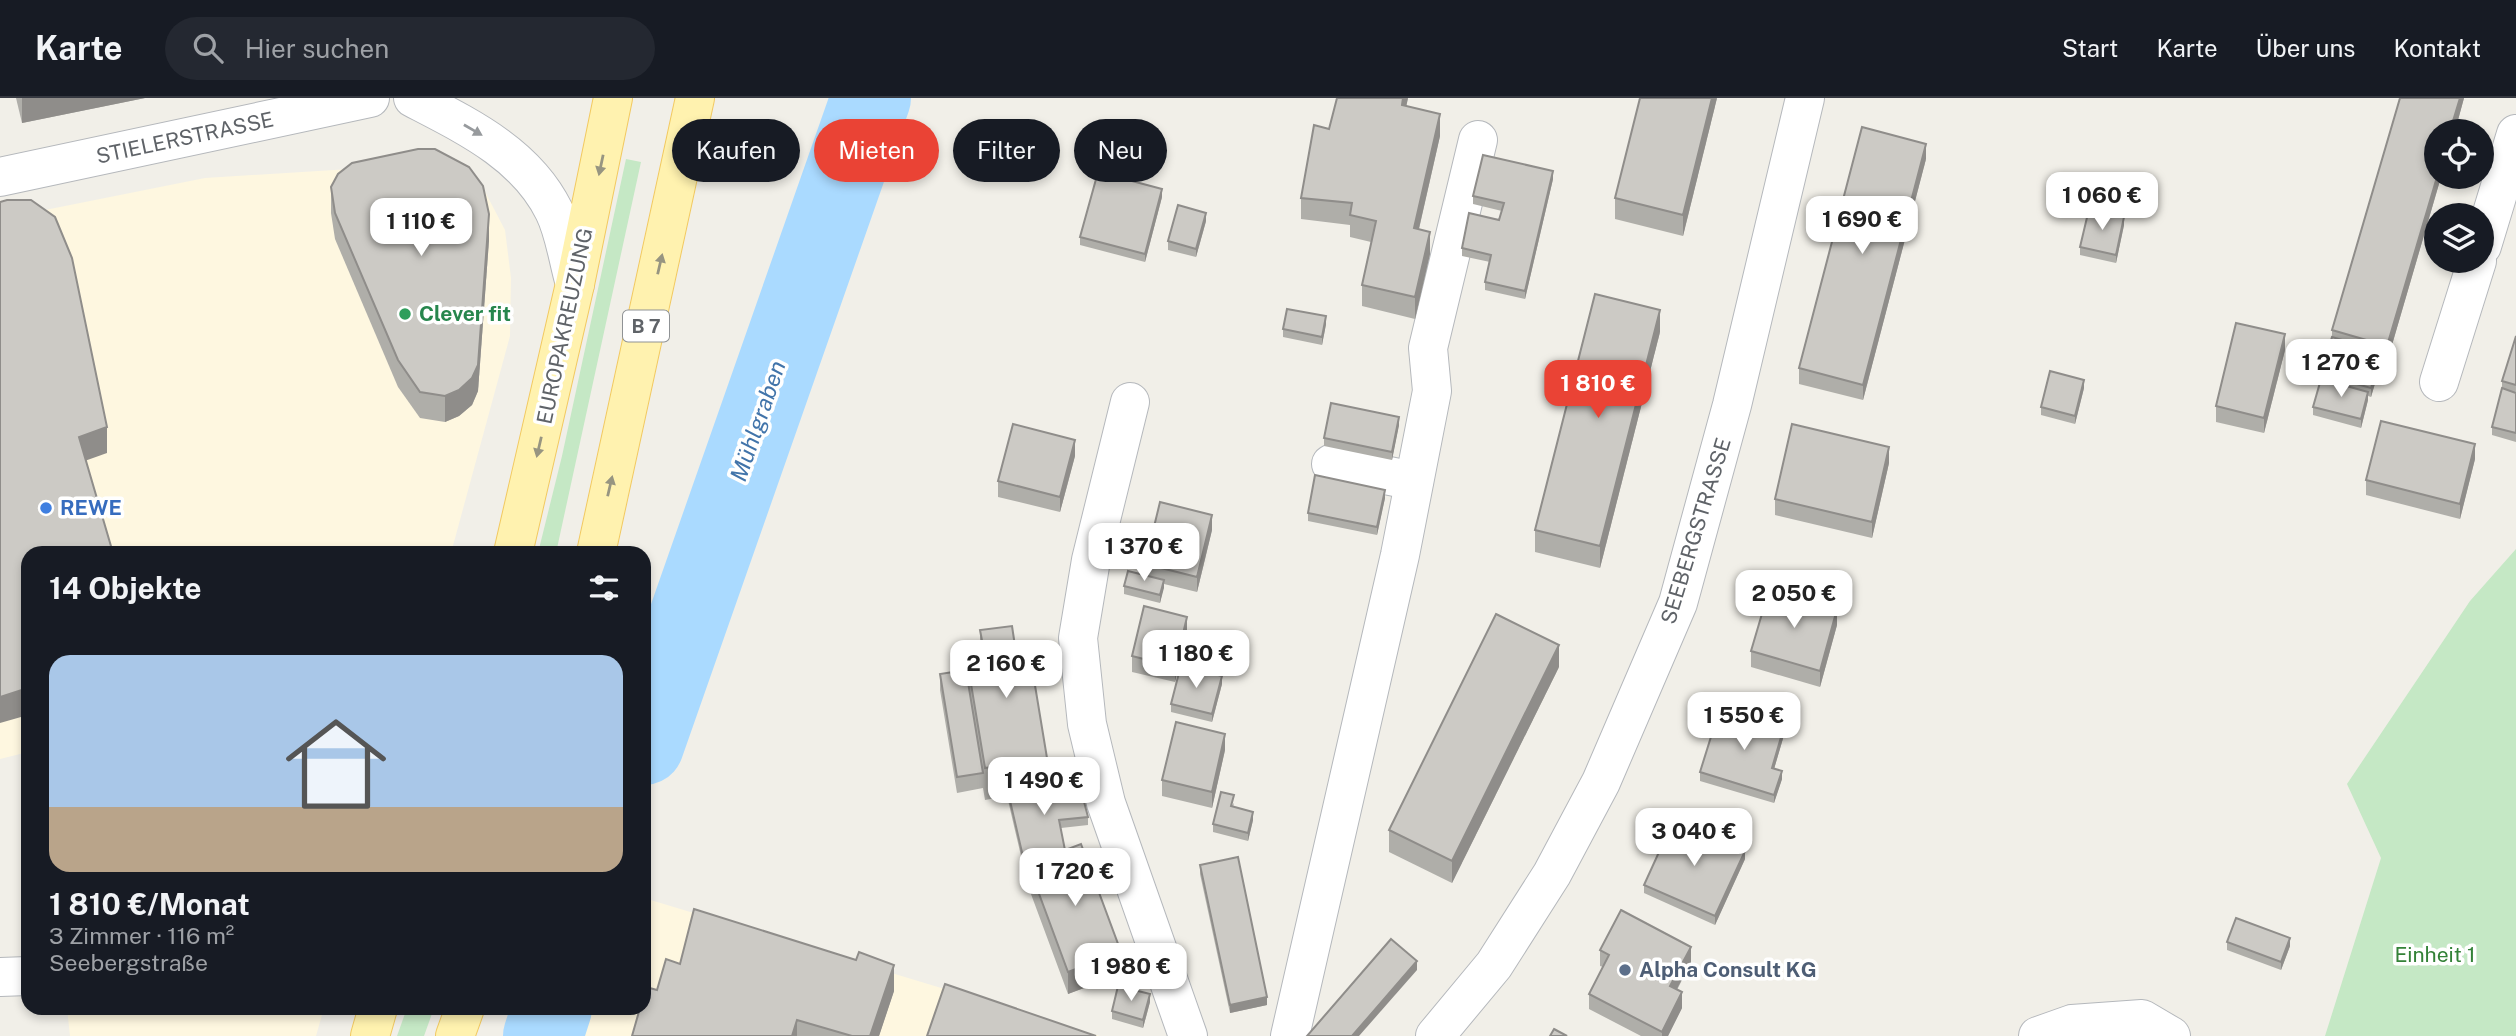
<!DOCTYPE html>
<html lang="de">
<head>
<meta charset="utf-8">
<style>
	:root { --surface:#171b24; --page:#242831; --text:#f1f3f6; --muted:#9ea1a6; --line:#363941; --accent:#ea4335 }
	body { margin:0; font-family:"Public Sans",sans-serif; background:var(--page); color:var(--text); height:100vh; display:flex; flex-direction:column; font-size:26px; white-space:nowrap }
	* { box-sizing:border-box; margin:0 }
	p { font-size:23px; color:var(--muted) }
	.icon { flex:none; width:38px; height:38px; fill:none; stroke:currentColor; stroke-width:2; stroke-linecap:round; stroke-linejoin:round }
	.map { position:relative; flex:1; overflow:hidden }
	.drawer { position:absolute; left:21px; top:448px; width:630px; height:469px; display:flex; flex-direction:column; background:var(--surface); border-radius:21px; box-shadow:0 4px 10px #0003 }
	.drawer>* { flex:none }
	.guide { position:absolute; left:672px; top:21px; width:665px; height:63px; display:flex; gap:14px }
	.controls { position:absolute; left:2424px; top:21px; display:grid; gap:14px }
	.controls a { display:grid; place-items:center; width:70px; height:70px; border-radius:50%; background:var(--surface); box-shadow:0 4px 10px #0003; font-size:35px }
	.price { position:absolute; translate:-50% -60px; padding:0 16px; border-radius:14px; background:#fff; color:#222; font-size:23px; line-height:46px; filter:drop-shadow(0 2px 4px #0008) }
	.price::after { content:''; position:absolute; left:50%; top:42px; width:21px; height:16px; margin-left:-10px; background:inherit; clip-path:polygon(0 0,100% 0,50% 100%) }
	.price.selected { background:var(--accent); color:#fff }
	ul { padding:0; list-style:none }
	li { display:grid; align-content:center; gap:14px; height:371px; padding:0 28px }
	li+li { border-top:2px solid var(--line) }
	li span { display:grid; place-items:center; height:217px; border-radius:21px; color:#555 }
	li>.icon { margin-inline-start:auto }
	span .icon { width:126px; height:126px; fill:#fffc; stroke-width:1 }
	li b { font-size:30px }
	h2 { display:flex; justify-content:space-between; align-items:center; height:84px; padding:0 28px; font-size:30px }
	.tag { padding:0 24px; border-radius:32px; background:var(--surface); box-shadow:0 4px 10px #0003; font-size:24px; line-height:63px }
	.tag.selected { background:var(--accent); color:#fff }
	header { display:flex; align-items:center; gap:42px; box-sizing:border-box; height:98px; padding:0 35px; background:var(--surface); border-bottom:2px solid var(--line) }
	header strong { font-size:33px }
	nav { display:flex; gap:38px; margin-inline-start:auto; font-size:24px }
	.search { width:490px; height:63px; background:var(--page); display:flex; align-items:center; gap:18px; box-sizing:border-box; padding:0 24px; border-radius:38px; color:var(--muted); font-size:26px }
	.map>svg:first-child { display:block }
	.commercial { fill:#fef7e0 }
	.green { fill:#c5e8c5 }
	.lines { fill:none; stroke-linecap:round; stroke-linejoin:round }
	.river { stroke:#aadaff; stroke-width:80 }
	.minor-casing { stroke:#b5b8bc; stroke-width:40 }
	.major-casing { stroke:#f2c960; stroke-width:40 }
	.minor { stroke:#fff; stroke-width:38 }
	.major { stroke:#fff2af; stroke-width:38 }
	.wall { fill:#afaea9 }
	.shaded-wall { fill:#8f8d8a }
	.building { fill:#cccac5; stroke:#8f8d8a; stroke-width:2 }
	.oneway { fill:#979a9d }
	.oneway2 { fill:#979581 }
	.leisure-dot { fill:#2e9e5b; stroke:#fff; stroke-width:2.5 }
	.shop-dot { fill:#3f7fe0; stroke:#fff; stroke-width:2.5 }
	.service-dot { fill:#5c6f8a; stroke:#fff; stroke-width:2.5 }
	.labels { text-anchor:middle; stroke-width:7; stroke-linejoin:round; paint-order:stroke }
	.shield { fill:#fff; stroke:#8f9295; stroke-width:2 }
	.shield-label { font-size:19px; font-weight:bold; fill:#5f6368 }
	.street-label { font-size:21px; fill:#5f6368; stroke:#fff }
	.leisure-label { font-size:21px; font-weight:bold; fill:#27864d; stroke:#fff; text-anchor:start }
	.shop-label { font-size:21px; font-weight:bold; fill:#366cbe; stroke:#fff; text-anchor:start }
	.park-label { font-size:21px; fill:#348238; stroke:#fff }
	.service-label { font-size:21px; font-weight:bold; fill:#4e5e75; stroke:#fff; text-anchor:start }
	.water-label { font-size:23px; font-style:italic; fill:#4174aa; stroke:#fff }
</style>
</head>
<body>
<header>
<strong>Karte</strong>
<div class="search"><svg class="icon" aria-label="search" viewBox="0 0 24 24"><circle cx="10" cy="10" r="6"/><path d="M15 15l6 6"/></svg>Hier suchen</div>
<nav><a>Start</a><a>Karte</a><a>Über uns</a><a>Kontakt</a></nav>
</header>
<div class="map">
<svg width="2516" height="938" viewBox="0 0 2516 938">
	<rect width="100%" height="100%" fill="#f1efe8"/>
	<!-- commercial -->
	<g class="commercial">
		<polygon points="430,66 481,86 505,132 511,180 510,238 451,455 28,455 28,654 0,661 0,121 205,80"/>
		<polygon points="644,800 1100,938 582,938 590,910 644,910"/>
		<polygon points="67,910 324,910 316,938 70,938"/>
	</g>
	<!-- green -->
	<g class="green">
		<polygon points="626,61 641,64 556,455 538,455 562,358"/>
		<polygon points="2516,451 2516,938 2325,938 2381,760 2347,686 2470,503"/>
		<polygon points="407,910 434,910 424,938 397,938"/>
	</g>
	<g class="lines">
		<!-- river -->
		<g class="river">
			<polyline points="644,647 871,0"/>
			<polyline points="543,938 552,910"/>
		</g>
		<!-- minor casing -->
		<g class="minor-casing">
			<g id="minor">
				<path d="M413,0c54,28 113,56 141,113 11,22 14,50 21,73"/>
				<polyline points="0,79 370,0"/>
				<polyline points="2482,148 2516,36"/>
				<polyline points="2439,284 2477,163"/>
				<polyline points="1130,304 1091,462 1078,540 1087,626 1106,705 1188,938"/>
				<polyline points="1331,366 1414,383"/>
				<polyline points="0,879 28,878"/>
				<polyline points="1290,938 1400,457 1432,293 1428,250 1478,42"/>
				<polyline points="1435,938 1494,867 1552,776 1601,684 1678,505 1732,307 1805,0"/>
				<polyline points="2038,938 2072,926 2142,921 2171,938"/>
			</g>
		</g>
		<!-- major casing -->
		<g class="major-casing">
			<g id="major">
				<polyline points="513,455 575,186 613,0"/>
				<polyline points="596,455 695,0"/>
				<polyline points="370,938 378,910"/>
				<polyline points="455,938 465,910"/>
			</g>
		</g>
		<!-- minor -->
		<use href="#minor" class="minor"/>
		<!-- major -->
		<use href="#major" class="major"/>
	</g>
	<!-- wall -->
	<g class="wall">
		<polygon points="16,0 145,0 22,25"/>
		<polygon points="1408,0 1406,8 1440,38 1419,131 1430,156 1415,221 1362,208 1362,187 1371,144 1350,139 1350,127 1301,121 1301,100 1329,31"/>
		<polygon points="1717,0 1683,138 1615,121 1615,100"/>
		<polygon points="2400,0 2464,0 2455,33 2436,33 2436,79 2441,79 2387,264 2382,262 2371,299 2368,298 2368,302 2361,330 2313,317 2313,309 2321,282 2321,276 2332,239 2332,232"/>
		<polygon points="1926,61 1863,302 1799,286 1799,270"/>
		<polygon points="1553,81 1525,201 1485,192 1485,184 1490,164 1462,158 1462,150 1499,122 1502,113 1473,106 1473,98"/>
		<polygon points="331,89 489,142 478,293 472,307 459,318 445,324 420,320 398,289 335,141 331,115"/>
		<polygon points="1162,99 1145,164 1080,147 1080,139"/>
		<polygon points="1206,123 1196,159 1168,152 1168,143"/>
		<polygon points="2124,127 2116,165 2080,157 2080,149"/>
		<polygon points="1326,226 1322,247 1283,239 1283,231"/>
		<polygon points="1660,234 1600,470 1535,454 1535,432"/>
		<polygon points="2516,238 2516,344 2492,337 2492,329 2502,290 2502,283"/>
		<polygon points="2285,252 2264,335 2216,324 2216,308"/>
		<polygon points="2084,290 2075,326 2041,317 2041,309"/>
		<polygon points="1399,327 1392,362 1324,348 1324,340"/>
		<polygon points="1075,358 1060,414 998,399 998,383"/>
		<polygon points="2475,361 2460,421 2366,397 2366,382"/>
		<polygon points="1889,365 1872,440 1775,417 1775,401"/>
		<polygon points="1385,400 1377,437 1308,423 1308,415"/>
		<polygon points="1212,432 1197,494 1164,486 1160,505 1124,496 1124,488 1145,477 1145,466"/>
		<polygon points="1837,527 1820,589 1751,569 1751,553"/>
		<polygon points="980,532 1015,548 1047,660 1047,683 1053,691 1088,719 1088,727 1061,730 1065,752 1121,876 1068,896 1028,788 1007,698 985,702 983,690 957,695 940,592 940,576 966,572 966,556 980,553"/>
		<polygon points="1187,534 1175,584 1132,574 1132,558"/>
		<polygon points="1559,569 1452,785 1389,754 1389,732"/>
		<polygon points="1222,586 1212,624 1171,614 1171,606"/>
		<polygon points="1784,637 1774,671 1782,681 1774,705 1700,683 1700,674"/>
		<polygon points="1225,652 1212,710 1162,698 1162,682"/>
		<polygon points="1234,705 1233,709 1253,722 1248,743 1213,734 1213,726"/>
		<polygon points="1745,761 1715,827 1644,795 1644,787"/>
		<polygon points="1200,767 1267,907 1230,915 1200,776"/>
		<polygon points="2227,844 2290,848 2281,872 2227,852"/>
		<polygon points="1600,852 1691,864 1677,892 1682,910 1668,938 1641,938 1589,911 1589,896 1603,869 1600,868"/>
		<polygon points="680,866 894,893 879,938 632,938 657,892"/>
		<polygon points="1150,904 1143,930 1112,921 1112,913"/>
	</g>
	<!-- shaded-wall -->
	<g class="shaded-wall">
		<polygon points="22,0 145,0 22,25"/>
		<polygon points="1403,0 1408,0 1402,29 1402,7"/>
		<polygon points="1712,0 1717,0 1683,138 1683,117"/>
		<polygon points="2460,0 2464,0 2455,33 2450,33"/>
		<polygon points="1440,16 1440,38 1414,152 1414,130"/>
		<polygon points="1926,46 1926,61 1863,302 1863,287"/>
		<polygon points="1553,73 1553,81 1525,201 1525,193"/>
		<polygon points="2437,79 2441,79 2387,264 2387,248"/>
		<polygon points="1162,91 1162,99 1145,164 1145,156"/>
		<polygon points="1206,115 1206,123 1196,159 1196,151"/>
		<polygon points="489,116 489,142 478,293 472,307 459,318 445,324 445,298"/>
		<polygon points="2124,119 2124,127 2116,165 2116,157"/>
		<polygon points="1430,134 1430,156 1415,221 1415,199"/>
		<polygon points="1660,212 1660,234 1600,470 1600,448"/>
		<polygon points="1326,218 1326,226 1322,247 1322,239"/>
		<polygon points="2285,236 2285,252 2264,335 2264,320"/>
		<polygon points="2382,254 2382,262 2371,299 2371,290"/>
		<polygon points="2084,282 2084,290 2075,326 2075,318"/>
		<polygon points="2368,294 2368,302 2361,330 2361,321"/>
		<polygon points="1399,319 1399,327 1392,362 1392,354"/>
		<polygon points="107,329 107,355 79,365 79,339"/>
		<polygon points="1075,342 1075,358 1060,414 1060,399"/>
		<polygon points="2475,346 2475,361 2460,421 2460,406"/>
		<polygon points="1889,349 1889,365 1872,440 1872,424"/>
		<polygon points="1385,392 1385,400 1377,437 1377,429"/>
		<polygon points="1212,417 1212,432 1197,494 1197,479"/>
		<polygon points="1164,482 1164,490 1160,505 1160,497"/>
		<polygon points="1837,511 1837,527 1820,589 1820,573"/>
		<polygon points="1187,519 1187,534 1175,584 1175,569"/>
		<polygon points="1559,547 1559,569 1452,785 1452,763"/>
		<polygon points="1222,578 1222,586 1212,624 1212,616"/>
		<polygon points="28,590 28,617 0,625 0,599"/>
		<polygon points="1784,629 1784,637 1772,678 1772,670"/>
		<polygon points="1225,636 1225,652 1212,710 1212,694"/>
		<polygon points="1782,673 1782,681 1774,705 1774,697"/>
		<polygon points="1253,714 1253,722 1248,743 1248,735"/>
		<polygon points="1745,753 1745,761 1715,827 1715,818"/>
		<polygon points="2290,840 2290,848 2281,872 2281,864"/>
		<polygon points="1691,849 1691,864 1670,904 1670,888"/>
		<polygon points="1121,854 1121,876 1068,896 1068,874"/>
		<polygon points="1417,863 1417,872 1359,938 1352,938"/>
		<polygon points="894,867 894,893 879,938 870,938"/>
		<polygon points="1682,894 1682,910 1668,938 1662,938 1662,934"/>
		<polygon points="1150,896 1150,904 1143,930 1143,922"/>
		<polygon points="1267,899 1267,907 1230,915 1230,907"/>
		<polygon points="797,922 797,938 792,938"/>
	</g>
	<!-- building -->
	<g class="building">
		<polygon points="1337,0 1403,0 1402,7 1440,16 1414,130 1430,134 1415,199 1362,187 1376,123 1350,117 1352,105 1301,100 1314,27 1329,31"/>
		<polygon points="1640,0 1712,0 1683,117 1615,100"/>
		<polygon points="2400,0 2460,0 2450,33 2436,33 2437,79 2387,248 2332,232"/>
		<polygon points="1862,29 1926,46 1863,287 1799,270"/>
		<polygon points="418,51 435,51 469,69 483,88 489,116 478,267 472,280 459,292 445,298 420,294 398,262 335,115 331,89 338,76 352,65"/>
		<polygon points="1483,57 1553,73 1525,193 1485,184 1491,157 1462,150 1469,115 1499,122 1504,105 1473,98"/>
		<polygon points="1098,74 1162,91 1145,156 1080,139"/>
		<polygon points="7,102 31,102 55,119 72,160 107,329 79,339 113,455 28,455 28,590 0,599 0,104"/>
		<polygon points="1178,107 1206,115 1196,151 1168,143"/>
		<polygon points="2089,111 2124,119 2116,157 2080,149"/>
		<polygon points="1595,196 1660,212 1600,448 1535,432"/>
		<polygon points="1287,211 1326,218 1322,239 1283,231"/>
		<polygon points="2236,225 2285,236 2264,320 2216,308"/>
		<polygon points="2516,238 2516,287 2502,283"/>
		<polygon points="2332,239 2382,254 2371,290 2321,276"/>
		<polygon points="2050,273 2084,282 2075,318 2041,309"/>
		<polygon points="2321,281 2368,294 2361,321 2313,309"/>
		<polygon points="2502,290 2516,295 2516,335 2492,329"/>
		<polygon points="1331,305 1399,319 1392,354 1324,340"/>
		<polygon points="2381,323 2475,346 2460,406 2366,382"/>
		<polygon points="1013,326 1075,342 1060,399 998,383"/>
		<polygon points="1792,326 1889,349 1872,424 1775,401"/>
		<polygon points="1315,377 1385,392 1377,429 1308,415"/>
		<polygon points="1160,404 1212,417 1197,479 1145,466"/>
		<polygon points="1128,473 1164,482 1160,497 1124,488"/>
		<polygon points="1769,492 1837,511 1820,573 1751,553"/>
		<polygon points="1144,508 1187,519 1175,569 1132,558"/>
		<polygon points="1496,516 1559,547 1452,763 1389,732"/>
		<polygon points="1012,528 1015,548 1028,545 1047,660 985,670 966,556 984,553 980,532"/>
		<polygon points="1181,567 1222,578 1212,616 1171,606"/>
		<polygon points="966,572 983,675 957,679 940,576"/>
		<polygon points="1720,610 1784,629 1772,670 1782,673 1774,697 1700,674"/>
		<polygon points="1176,624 1225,636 1212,694 1162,682"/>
		<polygon points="1052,682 1053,691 1080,688 1088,719 1059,722 1065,752 1028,766 1028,780 1007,690"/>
		<polygon points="1221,694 1234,697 1231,708 1253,714 1248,735 1213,726"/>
		<polygon points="1674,721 1745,753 1715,818 1644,787"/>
		<polygon points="1081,746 1121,854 1068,874 1028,766"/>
		<polygon points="1238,759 1267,899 1230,907 1200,767"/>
		<polygon points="694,811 856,862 859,854 894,867 870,938 852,938 797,922 792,938 632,938 640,910 644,910 644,897 646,889 657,892 666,861 680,866"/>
		<polygon points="1621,812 1691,849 1670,888 1682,894 1662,934 1589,896 1609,857 1600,852"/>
		<polygon points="2236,820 2290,840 2281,864 2227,844"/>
		<polygon points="1391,841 1417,863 1352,938 1307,938"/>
		<polygon points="945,886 1096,938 927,938"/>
		<polygon points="1118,888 1150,896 1143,922 1112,913"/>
		<polygon points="1554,931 1567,938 1550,938"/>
	</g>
	<!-- one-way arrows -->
	<defs><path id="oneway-solid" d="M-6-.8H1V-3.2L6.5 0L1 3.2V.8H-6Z" transform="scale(1.75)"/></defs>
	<use class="oneway" href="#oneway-solid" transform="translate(473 32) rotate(30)"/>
	<g class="oneway2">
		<use href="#oneway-solid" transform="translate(601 67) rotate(102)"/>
		<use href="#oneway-solid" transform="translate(660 166) rotate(-77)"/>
		<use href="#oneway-solid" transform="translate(539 349) rotate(103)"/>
		<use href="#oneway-solid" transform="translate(610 388) rotate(-77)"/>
	</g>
	<!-- markers -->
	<circle class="leisure-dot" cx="405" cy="216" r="7"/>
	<circle class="shop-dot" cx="46" cy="410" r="7"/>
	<circle class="service-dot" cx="1625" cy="872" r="7"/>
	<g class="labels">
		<!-- shield labels -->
		<rect class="shield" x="623" y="212.5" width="46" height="31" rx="5"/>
		<g class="shield-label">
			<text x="646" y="235">B 7</text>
		</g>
		<!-- street labels -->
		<g class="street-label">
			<text transform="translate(185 40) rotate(-12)" y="7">STIELERSTRASSE</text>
			<text transform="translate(565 228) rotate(-78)" y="7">EUROPAKREUZUNG</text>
			<text transform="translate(1696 433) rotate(-73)" y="7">SEEBERGSTRASSE</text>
		</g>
		<!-- leisure labels -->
		<g class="leisure-label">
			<text x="419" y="223">Clever fit</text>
		</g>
		<!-- shop labels -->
		<g class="shop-label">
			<text x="60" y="417">REWE</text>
		</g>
		<!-- park labels -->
		<g class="park-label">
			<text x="2435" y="864">Einheit 1</text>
		</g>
		<!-- service labels -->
		<g class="service-label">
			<text x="1639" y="879">Alpha Consult KG</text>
		</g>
		<!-- water labels -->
		<g class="water-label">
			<text transform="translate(758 323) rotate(-71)" y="8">Mühlgraben</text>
		</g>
	</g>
</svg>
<div class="controls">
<a><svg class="icon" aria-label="locate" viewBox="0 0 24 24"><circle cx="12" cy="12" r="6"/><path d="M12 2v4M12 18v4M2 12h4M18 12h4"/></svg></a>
<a><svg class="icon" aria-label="layers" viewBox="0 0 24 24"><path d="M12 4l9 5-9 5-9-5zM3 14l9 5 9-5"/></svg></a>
</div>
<b class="price" style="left:2102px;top:134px">1 060 €</b>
<b class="price" style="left:1862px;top:158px">1 690 €</b>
<b class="price" style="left:421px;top:160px">1 110 €</b>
<b class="price" style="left:2341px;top:301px">1 270 €</b>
<b class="price selected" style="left:1598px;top:322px">1 810 €</b>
<b class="price" style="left:1144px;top:485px">1 370 €</b>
<b class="price" style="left:1794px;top:532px">2 050 €</b>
<b class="price" style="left:1196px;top:592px">1 180 €</b>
<b class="price" style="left:1006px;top:602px">2 160 €</b>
<b class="price" style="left:1744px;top:654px">1 550 €</b>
<b class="price" style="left:1044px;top:719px">1 490 €</b>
<b class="price" style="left:1694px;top:770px">3 040 €</b>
<b class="price" style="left:1075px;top:810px">1 720 €</b>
<b class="price" style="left:1131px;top:905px">1 980 €</b>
<div class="guide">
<a class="tag">Kaufen</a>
<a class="tag selected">Mieten</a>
<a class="tag">Filter</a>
<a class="tag">Neu</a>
</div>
<section class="drawer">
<h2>14 Objekte<svg class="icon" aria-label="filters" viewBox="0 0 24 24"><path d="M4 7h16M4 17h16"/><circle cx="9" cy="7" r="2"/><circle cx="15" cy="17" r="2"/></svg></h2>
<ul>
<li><span style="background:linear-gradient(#a9c7e8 70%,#b9a48a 0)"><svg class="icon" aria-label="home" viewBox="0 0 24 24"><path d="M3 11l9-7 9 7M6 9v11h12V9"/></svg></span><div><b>1 810 €/Monat</b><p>3 Zimmer · 116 m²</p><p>Seebergstraße</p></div></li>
</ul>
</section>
</div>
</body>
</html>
